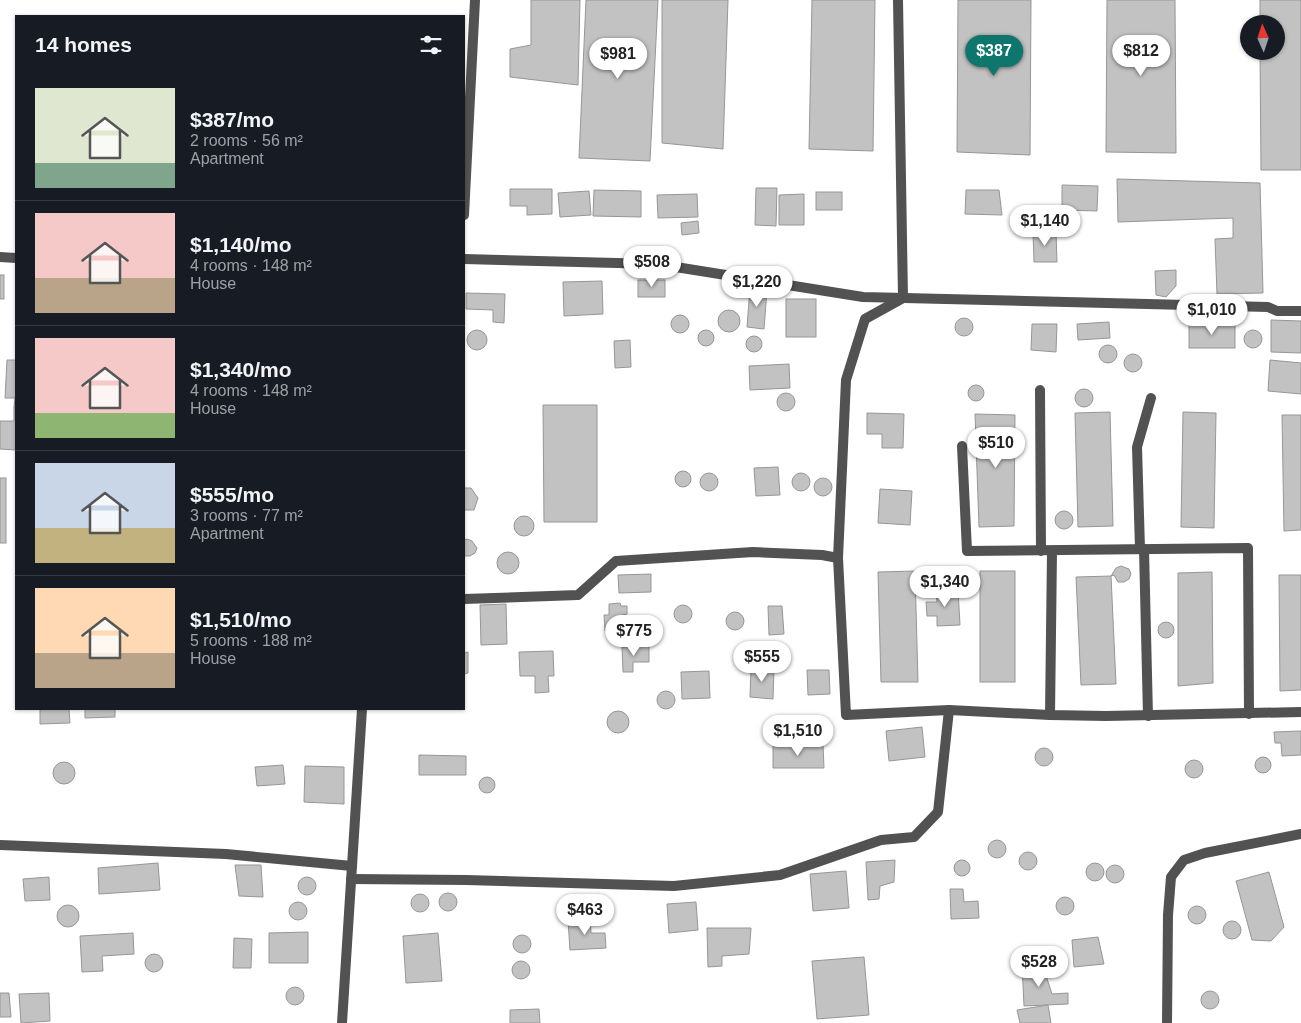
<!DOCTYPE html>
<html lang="en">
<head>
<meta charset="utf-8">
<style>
	:root { --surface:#171b24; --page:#20242c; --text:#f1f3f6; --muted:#9ea1a6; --line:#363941; --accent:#0f766e }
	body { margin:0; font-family:Arial,sans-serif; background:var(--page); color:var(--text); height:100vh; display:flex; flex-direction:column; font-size:19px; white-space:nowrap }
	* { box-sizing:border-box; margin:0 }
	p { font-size:16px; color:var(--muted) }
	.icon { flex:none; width:28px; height:28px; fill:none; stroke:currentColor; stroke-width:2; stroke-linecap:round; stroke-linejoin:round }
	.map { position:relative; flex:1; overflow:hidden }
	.sheet { position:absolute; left:15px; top:15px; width:450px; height:695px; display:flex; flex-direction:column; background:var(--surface); border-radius:0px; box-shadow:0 1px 4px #0004 }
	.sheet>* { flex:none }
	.needle { width:32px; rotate:357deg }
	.fabs { position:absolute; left:1240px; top:15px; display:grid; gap:10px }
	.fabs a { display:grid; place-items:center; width:45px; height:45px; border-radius:50%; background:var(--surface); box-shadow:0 1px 4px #0004; font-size:25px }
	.price { position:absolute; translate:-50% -42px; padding:0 11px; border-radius:18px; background:#fff; color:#222; font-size:16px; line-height:32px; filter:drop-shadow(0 1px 2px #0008) }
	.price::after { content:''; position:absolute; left:50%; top:30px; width:15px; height:11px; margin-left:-8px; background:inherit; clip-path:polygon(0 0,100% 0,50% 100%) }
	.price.on { background:var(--accent); color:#fff }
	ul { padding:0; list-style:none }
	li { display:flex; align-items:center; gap:15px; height:125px; padding:0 20px }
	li+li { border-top:1px solid var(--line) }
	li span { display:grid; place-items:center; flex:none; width:140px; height:100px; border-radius:0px; color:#555 }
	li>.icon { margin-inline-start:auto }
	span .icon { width:60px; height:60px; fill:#fffc; stroke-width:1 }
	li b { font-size:21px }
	h2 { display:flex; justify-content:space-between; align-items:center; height:60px; padding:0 20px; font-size:21px }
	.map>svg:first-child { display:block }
	.building { fill:#c2c2c2; stroke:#969696 }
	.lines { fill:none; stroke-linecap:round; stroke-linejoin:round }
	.lane { stroke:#525252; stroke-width:10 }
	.street { stroke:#525252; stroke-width:10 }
</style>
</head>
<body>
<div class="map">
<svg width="1301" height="1023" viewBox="0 0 1301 1023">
	<rect width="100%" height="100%" fill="#fff"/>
	<!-- building -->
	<g class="building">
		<polygon points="531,0 580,0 578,85 510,77 510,49 531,45"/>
		<polygon points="586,0 658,0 650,161 579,158"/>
		<polygon points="662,0 728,0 723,149 662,143"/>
		<polygon points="812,0 875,0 873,151 809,149"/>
		<polygon points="958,0 1031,0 1030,155 957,152"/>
		<polygon points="1107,0 1175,0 1176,153 1106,152"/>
		<polygon points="1260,0 1301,0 1301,170 1261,170 1260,51 1276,51 1276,24 1260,24"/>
		<polygon points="1117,179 1260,183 1263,293 1217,294 1215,239 1233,238 1233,218 1118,222"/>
		<polygon points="1062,185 1098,186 1097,211 1062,210"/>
		<polygon points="756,188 777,188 776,226 755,225"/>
		<polygon points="510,189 552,189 552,214 527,215 527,206 510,206"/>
		<polygon points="594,190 641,191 641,217 593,216"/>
		<polygon points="966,190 999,190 1002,215 965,214"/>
		<polygon points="589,191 591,215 560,217 558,193"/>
		<rect x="816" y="192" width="26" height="18"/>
		<polygon points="697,194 698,217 658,218 657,195"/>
		<polygon points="804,194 804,225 779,225 779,195"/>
		<polygon points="698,221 699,233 682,235 681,223"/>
		<polygon points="1056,231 1057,262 1034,262 1033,232"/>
		<polygon points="1176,270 1176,286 1166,297 1156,295 1155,271"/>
		<rect x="0" y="275" width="4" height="24"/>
		<rect x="638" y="280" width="27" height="17"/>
		<polygon points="602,281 603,314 564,316 563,282"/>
		<polygon points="750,288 767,290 764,329 747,327"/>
		<polygon points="466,293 505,294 504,323 493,322 493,310 466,309"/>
		<rect x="786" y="299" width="30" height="38"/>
		<circle cx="729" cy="321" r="11"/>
		<circle cx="680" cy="324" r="9"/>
		<circle cx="964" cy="327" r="9"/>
		<polygon points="1271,320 1301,321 1301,353 1271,352"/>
		<polygon points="1109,322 1110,338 1078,340 1077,324"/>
		<rect x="1189" y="323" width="46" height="25"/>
		<polygon points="1032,324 1057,324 1056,352 1031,350"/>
		<circle cx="706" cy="338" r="8"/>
		<circle cx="477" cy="340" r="10"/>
		<circle cx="1253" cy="339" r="9"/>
		<circle cx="754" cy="344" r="8"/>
		<polygon points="630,340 631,367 615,368 614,341"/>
		<circle cx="1108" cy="354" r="9"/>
		<circle cx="1133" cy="363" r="9"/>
		<polygon points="7,360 16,360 16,408 14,408 15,398 5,398"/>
		<polygon points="1270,360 1301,363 1301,394 1268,391"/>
		<polygon points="789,364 790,388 750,390 749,366"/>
		<circle cx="976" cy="393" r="8"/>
		<circle cx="1084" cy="398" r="9"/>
		<circle cx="786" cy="402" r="9"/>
		<polygon points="543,405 597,405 597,522 544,522"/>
		<polygon points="14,408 16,408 16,450 0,449 0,421 14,421"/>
		<polygon points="1110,412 1113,526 1078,527 1075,413"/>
		<polygon points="1183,412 1216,413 1214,528 1181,527"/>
		<polygon points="867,413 904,414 903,448 882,448 882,434 867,434"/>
		<polygon points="975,414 1015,415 1014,526 979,527"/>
		<polygon points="1282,415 1301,415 1301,530 1284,531"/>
		<polygon points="778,467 780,495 756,496 754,468"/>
		<circle cx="683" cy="479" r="8"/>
		<circle cx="709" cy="482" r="9"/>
		<circle cx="801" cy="482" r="9"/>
		<rect x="0" y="478" width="6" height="65"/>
		<circle cx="823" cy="487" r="9"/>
		<polygon points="464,488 471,488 478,498 474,510 464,510"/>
		<polygon points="880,489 912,491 910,525 878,523"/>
		<circle cx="1064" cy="520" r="9"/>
		<circle cx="524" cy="526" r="10"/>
		<polygon points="467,539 472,541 477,548 475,553 470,556 464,556 464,540"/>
		<circle cx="508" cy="563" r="11"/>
		<polygon points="1121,566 1129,569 1131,574 1129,579 1124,582 1118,582 1114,575 1111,576 1116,568"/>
		<polygon points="915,571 918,682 881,682 878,572"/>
		<rect x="980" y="571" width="35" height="111"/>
		<polygon points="1212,572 1213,683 1178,686 1178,573"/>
		<polygon points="651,574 651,592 619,593 618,575"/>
		<polygon points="1279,575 1301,575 1301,690 1280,691"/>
		<polygon points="1111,576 1116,684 1081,685 1076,577"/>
		<polygon points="958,590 960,625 937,626 937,616 927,616 926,602 937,602 936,591"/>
		<polygon points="620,603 621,606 627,606 627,614 622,615 622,629 605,631 604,615 609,615 609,604"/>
		<polygon points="506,604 507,644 481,645 480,605"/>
		<circle cx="683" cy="614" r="9"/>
		<polygon points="768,606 782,606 784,634 769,635"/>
		<circle cx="735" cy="621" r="9"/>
		<circle cx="1166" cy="630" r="8"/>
		<polygon points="649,646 649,662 633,662 633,672 623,672 622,647"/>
		<polygon points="553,651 554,676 548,676 549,692 535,693 535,676 520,676 519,652"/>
		<polygon points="468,652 468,673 464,674 464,653"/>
		<polygon points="751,668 774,669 773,699 750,697"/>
		<polygon points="807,670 829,670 830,694 808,695"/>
		<polygon points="709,671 710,698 682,699 681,672"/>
		<circle cx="666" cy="700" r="9"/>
		<polygon points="40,709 69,709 70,723 40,724"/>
		<polygon points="85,709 115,709 115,717 85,718"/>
		<circle cx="618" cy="722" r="11"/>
		<polygon points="922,727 925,757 889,761 886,731"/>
		<polygon points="1301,731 1301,755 1282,756 1281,743 1275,743 1274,732"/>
		<polygon points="823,745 824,768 773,768 773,746"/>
		<circle cx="1044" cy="757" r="9"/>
		<polygon points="419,755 466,756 466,775 419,775"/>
		<circle cx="1263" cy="765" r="8"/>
		<circle cx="1194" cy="769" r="9"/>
		<circle cx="64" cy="773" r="11"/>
		<polygon points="283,765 285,784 257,786 255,767"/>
		<polygon points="305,766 344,767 344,804 304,802"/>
		<circle cx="487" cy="785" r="8"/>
		<circle cx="997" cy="849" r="9"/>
		<circle cx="1028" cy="861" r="9"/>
		<circle cx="962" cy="868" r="8"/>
		<polygon points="895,860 894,882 880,886 879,899 868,900 866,862"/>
		<polygon points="158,863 160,890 99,894 98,868"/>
		<circle cx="1095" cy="872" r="9"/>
		<polygon points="235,865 261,865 263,897 239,896"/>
		<circle cx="1115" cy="874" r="9"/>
		<polygon points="846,871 849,908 813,911 810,874"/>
		<polygon points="1269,872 1284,927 1271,941 1252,940 1236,881"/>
		<polygon points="49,877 50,900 25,901 23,879"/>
		<circle cx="307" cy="886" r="9"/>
		<polygon points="950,889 963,889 964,902 978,901 979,918 951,919"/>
		<circle cx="448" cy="902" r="9"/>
		<circle cx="420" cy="903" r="9"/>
		<circle cx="1065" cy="906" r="9"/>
		<polygon points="696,902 698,930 669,933 667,904"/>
		<circle cx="298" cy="911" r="9"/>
		<circle cx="68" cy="916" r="11"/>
		<circle cx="1197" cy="915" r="9"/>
		<polygon points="590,919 591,933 605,933 606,948 570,950 568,920"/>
		<circle cx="1232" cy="930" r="9"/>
		<polygon points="707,928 751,928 749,954 722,956 722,966 708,967"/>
		<polygon points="308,932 308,963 269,963 269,933"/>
		<polygon points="133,933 134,954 102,956 103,971 82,972 80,936"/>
		<polygon points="438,933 442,981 406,983 403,936"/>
		<circle cx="522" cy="944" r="9"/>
		<polygon points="1098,937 1104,964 1074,967 1072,940"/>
		<polygon points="234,938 252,939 251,968 233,968"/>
		<circle cx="154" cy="963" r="9"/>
		<polygon points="864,957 869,1015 817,1019 812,961"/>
		<circle cx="521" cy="970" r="9"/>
		<polygon points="1042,963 1052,994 1068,993 1068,1004 1024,1006 1022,964"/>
		<circle cx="295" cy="996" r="9"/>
		<circle cx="1210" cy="1000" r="9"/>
		<polygon points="0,993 9,993 11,1017 0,1017"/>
		<polygon points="49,993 50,1021 21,1023 19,994"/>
		<polygon points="1048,1005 1051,1023 1020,1023 1017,1010"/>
		<polygon points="539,1009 540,1023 510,1023 510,1010"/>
	</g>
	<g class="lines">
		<!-- lane -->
		<polyline class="lane" points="464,215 475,0"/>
		<!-- street -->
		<g class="street">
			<polyline points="0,257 16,258"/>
			<polyline points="464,259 657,264 863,297 1268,307 1277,311 1301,311"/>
			<polyline points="1040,390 1041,551"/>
			<polyline points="962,446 967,551 1248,548 1249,714"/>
			<polyline points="1140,549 1137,447 1151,398"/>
			<polyline points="1144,549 1148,716"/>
			<polyline points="838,558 846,715 949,710"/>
			<polyline points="464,599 578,595 616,561 753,552 822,555 838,558 846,380 865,319 903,298 898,0"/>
			<polyline points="1050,715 1052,551"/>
			<polyline points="0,845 226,854 352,866"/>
			<polyline points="351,879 466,880 674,886 780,875 881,840 914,837 938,812 949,710 1050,715 1106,716 1301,712"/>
			<polyline points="342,1023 362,709"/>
			<polyline points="1167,1023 1168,915 1171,877 1184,860 1205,853 1301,834"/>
		</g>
	</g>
</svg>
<div class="fabs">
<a><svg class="needle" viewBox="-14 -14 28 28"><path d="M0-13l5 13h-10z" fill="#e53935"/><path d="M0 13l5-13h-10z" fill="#9ea1a6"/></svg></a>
</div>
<b class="price on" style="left:994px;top:77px">$387</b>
<b class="price" style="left:1141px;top:77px">$812</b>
<b class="price" style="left:618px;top:80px">$981</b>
<b class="price" style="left:1045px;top:247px">$1,140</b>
<b class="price" style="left:652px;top:288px">$508</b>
<b class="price" style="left:757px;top:308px">$1,220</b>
<b class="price" style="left:1212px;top:336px">$1,010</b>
<b class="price" style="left:996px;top:469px">$510</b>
<b class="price" style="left:945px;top:608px">$1,340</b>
<b class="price" style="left:634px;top:657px">$775</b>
<b class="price" style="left:762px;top:683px">$555</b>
<b class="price" style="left:798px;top:757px">$1,510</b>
<b class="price" style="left:585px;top:936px">$463</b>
<b class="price" style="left:1039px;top:988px">$528</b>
<section class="sheet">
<h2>14 homes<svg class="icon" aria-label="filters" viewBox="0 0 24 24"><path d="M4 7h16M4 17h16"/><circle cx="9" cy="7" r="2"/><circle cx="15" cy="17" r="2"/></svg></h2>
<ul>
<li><span style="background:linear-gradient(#dfe7d0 75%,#7fa58c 0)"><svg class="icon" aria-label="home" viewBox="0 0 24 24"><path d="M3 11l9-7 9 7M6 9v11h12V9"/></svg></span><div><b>$387/mo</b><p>2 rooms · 56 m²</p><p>Apartment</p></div></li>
<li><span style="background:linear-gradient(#f6c9c9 65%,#b9a48a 0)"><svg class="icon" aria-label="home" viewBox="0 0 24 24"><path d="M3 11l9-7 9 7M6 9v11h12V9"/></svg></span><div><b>$1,140/mo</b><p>4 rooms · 148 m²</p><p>House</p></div></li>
<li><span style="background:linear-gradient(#f6c9c9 75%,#8fb573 0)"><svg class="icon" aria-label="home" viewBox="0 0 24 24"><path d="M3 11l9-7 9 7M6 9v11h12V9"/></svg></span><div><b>$1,340/mo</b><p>4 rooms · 148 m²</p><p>House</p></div></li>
<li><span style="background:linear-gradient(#c9d6e8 65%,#c2b280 0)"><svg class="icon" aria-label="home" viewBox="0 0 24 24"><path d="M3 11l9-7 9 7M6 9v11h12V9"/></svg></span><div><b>$555/mo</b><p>3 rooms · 77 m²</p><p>Apartment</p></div></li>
<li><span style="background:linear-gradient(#ffd9b3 65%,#b9a48a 0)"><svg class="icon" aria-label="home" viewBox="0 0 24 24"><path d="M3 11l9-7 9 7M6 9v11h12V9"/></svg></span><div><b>$1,510/mo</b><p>5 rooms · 188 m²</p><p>House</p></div></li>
</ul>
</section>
</div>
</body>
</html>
